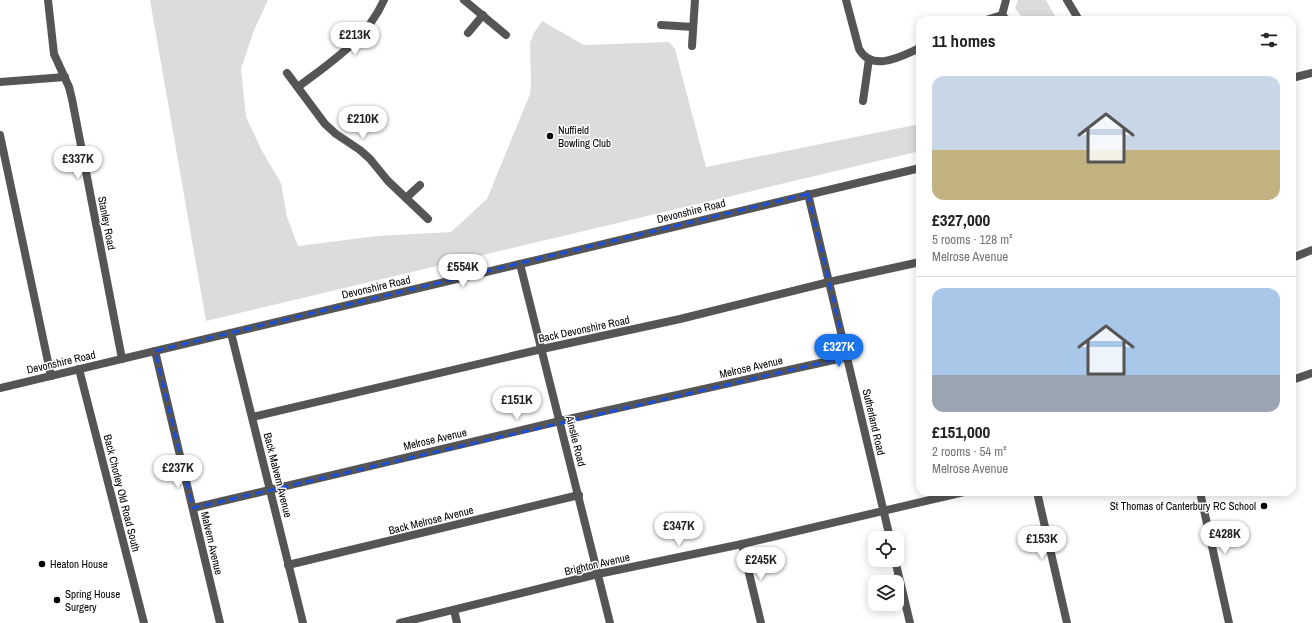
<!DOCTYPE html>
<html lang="en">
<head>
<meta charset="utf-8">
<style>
	:root { --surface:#fff; --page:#f6f6f6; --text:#222; --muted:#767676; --line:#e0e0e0; --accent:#1a73e8 }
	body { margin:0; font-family:"Archivo Narrow",sans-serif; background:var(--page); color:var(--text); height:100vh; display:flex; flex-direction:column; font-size:15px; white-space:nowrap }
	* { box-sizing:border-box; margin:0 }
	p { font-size:13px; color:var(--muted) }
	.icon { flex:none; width:22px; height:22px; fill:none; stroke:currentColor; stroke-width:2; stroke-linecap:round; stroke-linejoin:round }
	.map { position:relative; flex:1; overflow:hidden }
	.sheet { position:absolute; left:916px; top:16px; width:380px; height:480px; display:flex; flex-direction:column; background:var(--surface); border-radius:12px; box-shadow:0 2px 10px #0003 }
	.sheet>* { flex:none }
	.buttons { position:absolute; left:868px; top:531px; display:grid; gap:8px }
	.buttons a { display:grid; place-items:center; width:36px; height:36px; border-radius:8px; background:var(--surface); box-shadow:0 2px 10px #0003; font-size:20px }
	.price { position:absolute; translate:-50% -34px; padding:0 9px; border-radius:14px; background:#fff; color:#222; font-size:13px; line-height:26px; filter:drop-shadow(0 1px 2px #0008) }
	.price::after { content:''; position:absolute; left:50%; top:24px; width:12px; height:9px; margin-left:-6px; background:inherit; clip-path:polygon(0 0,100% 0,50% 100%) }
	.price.on { background:var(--accent); color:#fff }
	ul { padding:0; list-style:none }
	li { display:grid; align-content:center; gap:8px; height:212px; padding:0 16px }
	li+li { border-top:1px solid var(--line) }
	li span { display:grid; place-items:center; height:124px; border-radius:12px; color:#555 }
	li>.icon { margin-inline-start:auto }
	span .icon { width:72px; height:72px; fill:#fffc; stroke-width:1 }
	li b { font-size:17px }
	h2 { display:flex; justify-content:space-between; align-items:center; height:48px; padding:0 16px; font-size:17px }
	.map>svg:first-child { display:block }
	.green { fill:#dcdcdc }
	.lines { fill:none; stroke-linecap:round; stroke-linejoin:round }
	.lane { stroke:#555; stroke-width:8 }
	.street { stroke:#555; stroke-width:8 }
	.marked { fill:none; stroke:#1d4ed8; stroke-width:3; stroke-dasharray:8 5; stroke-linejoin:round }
	.poi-dot { fill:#000; stroke:#fff; stroke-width:1.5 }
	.labels { text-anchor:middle; stroke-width:3; stroke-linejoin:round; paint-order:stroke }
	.poi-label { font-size:11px; fill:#000; stroke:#fff; text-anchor:start }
	.street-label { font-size:11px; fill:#000; stroke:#fff }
</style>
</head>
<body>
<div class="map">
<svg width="1312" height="623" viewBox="0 0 1312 623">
	<rect width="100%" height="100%" fill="#fff"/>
	<!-- green -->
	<g class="green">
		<polygon points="150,0 268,0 254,30 241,69 246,117 262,151 281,183 287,217 298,246 377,236 451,232 487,199 530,94 531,83 530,43 534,33 542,21 584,45 669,42 675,49 706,167 920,124 920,151 206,321"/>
		<polygon points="1018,0 1046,0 1057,20 1024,20 1015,8"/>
	</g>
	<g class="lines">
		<!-- lane -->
		<g class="lane">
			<polyline points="0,135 51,376"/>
			<polyline points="231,333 303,623"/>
			<polyline points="79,369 144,623"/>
			<polyline points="252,417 542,349 680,319 829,282 920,262"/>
			<polyline points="288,565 579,495"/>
		</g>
		<!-- street -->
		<g class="street">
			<polyline points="48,0 54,54 69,87 72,99 122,359"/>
			<polyline points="464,0 506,35"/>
			<path d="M846,0l13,49c14,24 42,7 61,-1"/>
			<polyline points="1006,0 1002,15 1007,20"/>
			<polyline points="1067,0 1079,20"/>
			<polyline points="986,20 1002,15"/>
			<polyline points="661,25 693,27"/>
			<polyline points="468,33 483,15"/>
			<polyline points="692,46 695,0"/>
			<polyline points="287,73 325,124 336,134 360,150 370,159 388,181 428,219"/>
			<polyline points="1292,78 1312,73"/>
			<polyline points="0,82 65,77"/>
			<path d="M298,87c33,-25 69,-48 86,-87"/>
			<polyline points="863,101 869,59"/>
			<polyline points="808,194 890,538"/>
			<polyline points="406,198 420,185"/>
			<polyline points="1292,258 1312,250"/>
			<polyline points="520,264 610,623"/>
			<polyline points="155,351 220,623"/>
			<polyline points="1292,380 1312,373"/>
			<polyline points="0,388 520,264 920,168"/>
			<polyline points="1037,492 1067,623"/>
			<polyline points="1200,492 1229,623"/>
			<polyline points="193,508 560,421 847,357"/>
			<polyline points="742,544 761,623"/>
			<polyline points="895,560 910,623"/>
			<polyline points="454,610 457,623"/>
			<polyline points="400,623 598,574 742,544 964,492"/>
		</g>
	</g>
	<!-- marked area -->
	<path class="marked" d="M808,194l39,163 -654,151 -38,-157z"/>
	<!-- markers -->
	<g class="poi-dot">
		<circle cx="550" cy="136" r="4"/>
		<circle cx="1264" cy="506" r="4"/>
		<circle cx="42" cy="564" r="4"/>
		<circle cx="57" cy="600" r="4"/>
	</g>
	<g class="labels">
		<!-- poi labels -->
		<g class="poi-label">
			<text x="558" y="134">Nuffield<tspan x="558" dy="13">Bowling Club</tspan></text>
			<text x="1256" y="510" text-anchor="end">St Thomas of Canterbury RC School</text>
			<text x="50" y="568">Heaton House</text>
			<text x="65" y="598">Spring House<tspan x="65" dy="13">Surgery</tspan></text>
		</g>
		<!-- street labels -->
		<g class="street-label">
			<text transform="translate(691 211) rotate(-14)" y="4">Devonshire Road</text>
			<text transform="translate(107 223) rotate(79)" y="4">Stanley Road</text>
			<text transform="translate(376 287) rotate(-13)" y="4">Devonshire Road</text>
			<text transform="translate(584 329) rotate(-12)" y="4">Back Devonshire Road</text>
			<text transform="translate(61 362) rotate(-13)" y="4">Devonshire Road</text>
			<text transform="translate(751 367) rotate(-13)" y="4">Melrose Avenue</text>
			<text transform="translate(874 422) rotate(77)" y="4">Sutherland Road</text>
			<text transform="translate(435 439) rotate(-13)" y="4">Melrose Avenue</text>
			<text transform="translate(576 441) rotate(76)" y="4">Ainslie Road</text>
			<text transform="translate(278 475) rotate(76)" y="4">Back Malvern Avenue</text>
			<text transform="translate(122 493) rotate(76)" y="4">Back Chorley Old Road South</text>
			<text transform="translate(431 520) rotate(-14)" y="4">Back Melrose Avenue</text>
			<text transform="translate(212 543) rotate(77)" y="4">Malvern Avenue</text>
			<text transform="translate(597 564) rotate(-13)" y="4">Brighton Avenue</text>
		</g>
	</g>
</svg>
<div class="buttons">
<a><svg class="icon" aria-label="locate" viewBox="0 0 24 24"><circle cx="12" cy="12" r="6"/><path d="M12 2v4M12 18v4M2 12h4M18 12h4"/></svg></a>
<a><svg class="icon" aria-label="layers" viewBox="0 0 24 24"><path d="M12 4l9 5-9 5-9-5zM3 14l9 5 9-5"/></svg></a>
</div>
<b class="price" style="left:355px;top:56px">£213K</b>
<b class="price" style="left:363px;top:140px">£210K</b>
<b class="price" style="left:78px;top:180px">£337K</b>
<b class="price" style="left:463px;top:288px">£554K</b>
<b class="price on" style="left:839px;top:368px">£327K</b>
<b class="price" style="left:517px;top:421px">£151K</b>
<b class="price" style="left:178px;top:489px">£237K</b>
<b class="price" style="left:679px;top:547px">£347K</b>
<b class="price" style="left:1225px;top:555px">£428K</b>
<b class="price" style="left:1042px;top:560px">£153K</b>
<b class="price" style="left:761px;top:581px">£245K</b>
<section class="sheet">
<h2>11 homes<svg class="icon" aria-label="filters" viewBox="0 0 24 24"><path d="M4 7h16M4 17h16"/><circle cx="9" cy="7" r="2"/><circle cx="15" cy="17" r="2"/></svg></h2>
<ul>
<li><span style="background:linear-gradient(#c9d6e8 60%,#c2b280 0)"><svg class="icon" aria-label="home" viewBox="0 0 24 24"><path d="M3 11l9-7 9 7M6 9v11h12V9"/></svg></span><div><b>£327,000</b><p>5 rooms · 128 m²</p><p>Melrose Avenue</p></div></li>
<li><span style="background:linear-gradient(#a9c7e8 70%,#9aa5b1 0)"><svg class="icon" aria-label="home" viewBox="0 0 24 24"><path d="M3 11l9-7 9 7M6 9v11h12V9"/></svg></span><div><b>£151,000</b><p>2 rooms · 54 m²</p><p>Melrose Avenue</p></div></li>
</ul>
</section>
</div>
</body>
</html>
